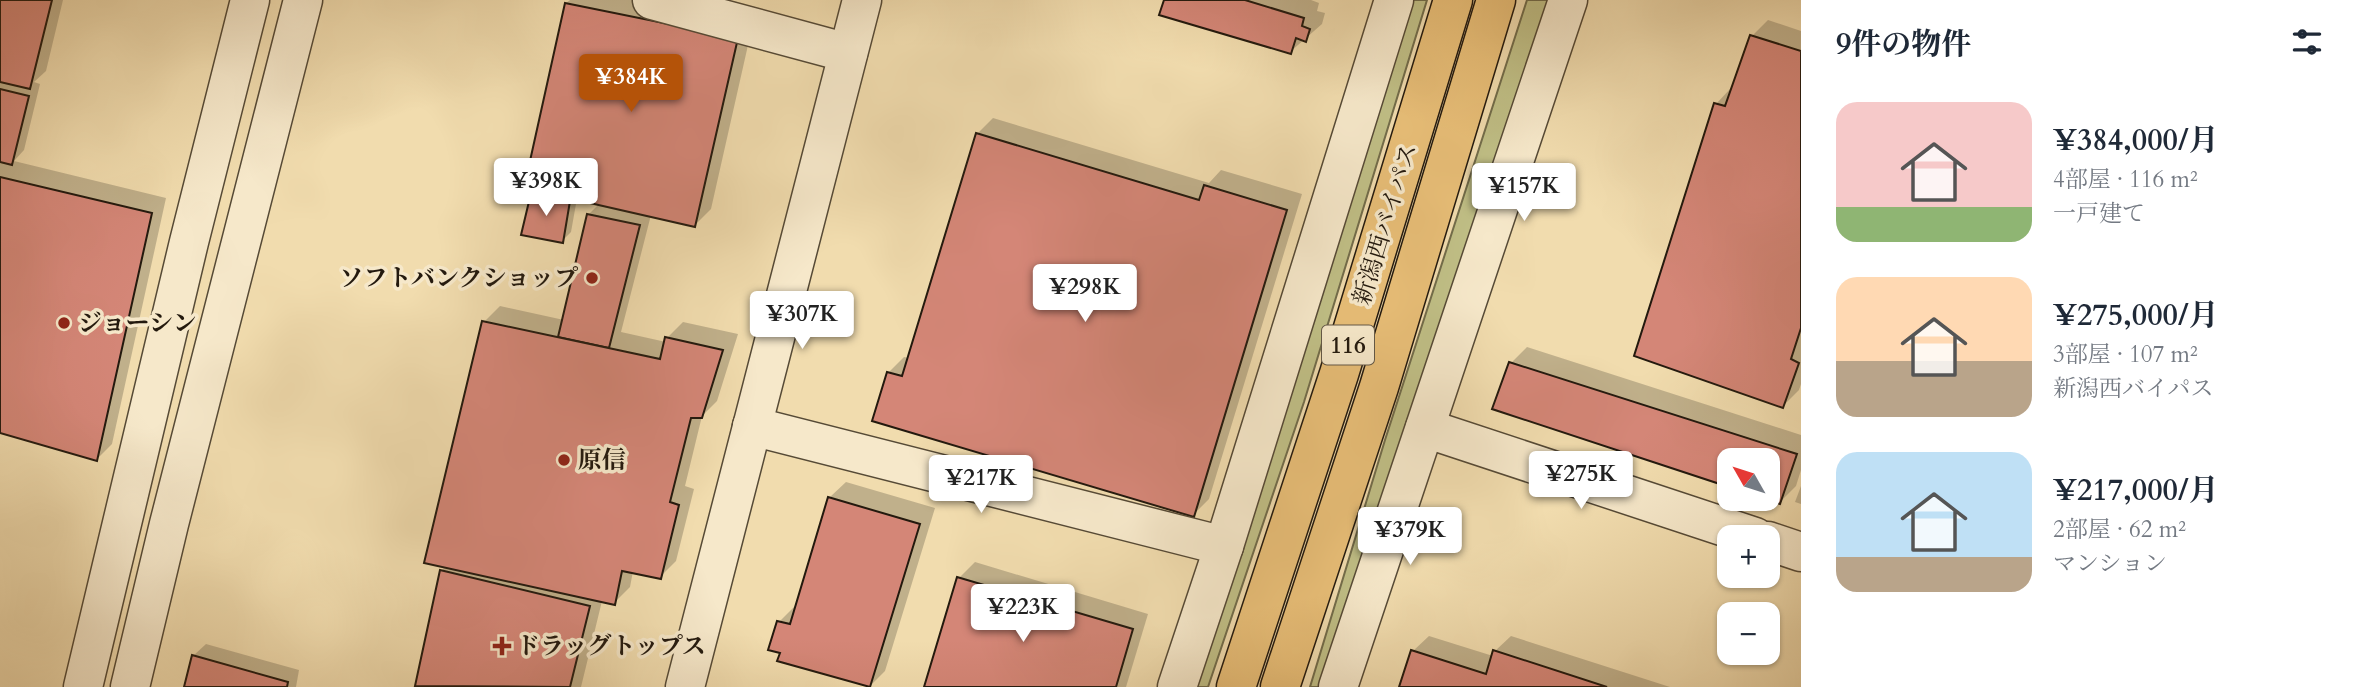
<!DOCTYPE html>
<html lang="ja">
<head>
<meta charset="utf-8">
<style>
	:root { --surface:#fff; --page:#f2f2f3; --text:#1f2937; --muted:#747a83; --accent:#b45309 }
	body { margin:0; font-family:Cardo,"Noto Serif JP",serif; background:var(--page); color:var(--text); height:100vh; display:flex; flex-direction:column; font-size:26px; white-space:nowrap }
	* { box-sizing:border-box; margin:0 }
	p { font-size:23px; color:var(--muted) }
	.icon { flex:none; width:38px; height:38px; fill:none; stroke:currentColor; stroke-width:2; stroke-linecap:round; stroke-linejoin:round }
	.map { position:relative; flex:1; overflow:hidden }
	.sheet { display:flex; flex-direction:column; background:var(--surface); width:560px }
	.sheet>* { flex:none }
	.needle { width:46px; rotate:309deg }
	.buttons { position:absolute; left:1717px; top:448px; display:grid; gap:14px }
	.buttons a { display:grid; place-items:center; width:63px; height:63px; border-radius:14px; background:var(--surface); box-shadow:0 2px 5px #0004; font-size:35px }
	.price { position:absolute; translate:-50% -60px; padding:0 16px; border-radius:7px; background:#fff; color:#222; font-size:23px; line-height:46px; filter:drop-shadow(0 2px 4px #0008) }
	.price::after { content:''; position:absolute; left:50%; top:42px; width:21px; height:16px; margin-left:-10px; background:inherit; clip-path:polygon(0 0,100% 0,50% 100%) }
	.price.current { background:var(--accent); color:#fff }
	ul { padding:0; list-style:none }
	li { display:flex; align-items:center; gap:21px; height:175px; padding:0 35px }
	li span { display:grid; place-items:center; flex:none; width:196px; height:140px; border-radius:21px; color:#555 }
	li>.icon { margin-inline-start:auto }
	span .icon { width:84px; height:84px; fill:#fffc; stroke-width:1 }
	li b { font-size:30px }
	h2 { display:flex; justify-content:space-between; align-items:center; height:84px; padding:0 35px; font-size:30px }
	main { display:flex; flex:1; min-height:0 }
	.map>svg:first-child { display:block }
	.green { fill:#c0bf86; stroke:#726c4a; stroke-width:2 }
	.shadow { fill:#0003 }
	.building { fill:#d48677; stroke:#23190e; stroke-width:2 }
	.lines { fill:none; stroke-linecap:round; stroke-linejoin:round }
	.minor-casing { stroke:#564a36; stroke-width:41 }
	.highway-casing { stroke:#23190e; stroke-width:41 }
	.minor { stroke:#f6e8ca; stroke-width:38 }
	.highway { stroke:#e8be77; stroke-width:38 }
	.poi-dot { fill:#8f2418; stroke:#f6e8ca; stroke-width:2.5 }
	.labels { text-anchor:middle; stroke-width:7; stroke-linejoin:round; paint-order:stroke }
	.shield { fill:#f6e8ca; stroke:#625746; stroke-width:2 }
	.shield-label { font-size:23px; font-weight:bold; fill:#23190e }
	.street-label { font-size:24px; fill:#23190e; stroke:#f6e8ca }
	.poi-label { font-size:24px; font-weight:bold; fill:#23190e; stroke:#f6e8ca; text-anchor:start }
</style>
</head>
<body>
<main>
<div class="map">
<svg width="1801" height="687" viewBox="0 0 1801 687">
	<rect width="100%" height="100%" fill="#f1dcae"/>
	<filter id="stains"><feTurbulence type="fractalNoise" baseFrequency=".00286" numOctaves="4"/><feColorMatrix values="0 0 0 0 .2 0 0 0 0 .09 0 0 0 0 .02 0 0 0 .5 -.17"/></filter>
	<radialGradient id="worn" r=".72"><stop offset=".6" stop-color="#630" stop-opacity="0"/><stop offset="1" stop-color="#630" stop-opacity=".3"/></radialGradient>
	<!-- green -->
	<g class="green">
		<polygon points="1412,0 1427,0 1304,402 1208,687 1196,687"/>
		<polygon points="1527,0 1552,0 1325,687 1310,687 1385,440"/>
	</g>
	<!-- shadow -->
	<g class="shadow">
		<polygon points="0,0 63,0 46,71 34,82 40,84 24,150 14,161 166,198 112,444 96,460 0,431"/>
		<polygon points="570,0 643,0 753,23 711,209 695,225 651,215 621,332 666,342 667,338 683,322 738,334 717,401 702,416 685,486 694,489 676,561 660,577 633,571 630,587 614,603 602,601 581,687 415,687 441,571 446,566 484,322 500,306 564,320 588,215 600,203 536,192 536,196 576,204 571,232 562,241 533,194 538,189 566,3"/>
		<polygon points="1166,0 1311,0 1319,3 1317,11 1325,13 1322,24 1290,52"/>
		<polygon points="1768,20 1801,31 1801,384 1799,390 1783,406 1716,104 1731,88 1752,36"/>
		<polygon points="993,118 1209,183 1221,170 1302,194 1209,499 1193,515 888,373 904,357 909,358 977,134"/>
		<polygon points="1527,347 1801,435 1801,470 1796,486 1780,502 1768,498 1768,460 1729,460 1729,485 1511,363"/>
		<polygon points="846,482 935,508 885,671 869,687 780,660 782,652 779,622 795,606 797,606 830,497"/>
		<polygon points="1801,486 1801,504 1795,502"/>
		<polygon points="975,562 1148,614 1126,687 926,687 959,578"/>
		<polygon points="1429,636 1493,656 1495,651 1511,636 1670,687 1401,687 1413,651"/>
		<polygon points="206,644 299,670 296,687 186,687 193,656"/>
	</g>
	<!-- building -->
	<g class="building">
		<polygon points="0,0 52,0 30,89 0,82"/>
		<polygon points="1164,0 1245,0 1304,18 1302,26 1310,29 1306,42 1296,38 1291,54 1159,15"/>
		<polygon points="565,3 738,38 695,227 524,188"/>
		<polygon points="1750,35 1801,51 1801,328 1791,359 1799,363 1783,408 1634,356 1714,103 1725,106"/>
		<polygon points="0,89 29,96 12,165 0,162"/>
		<polygon points="976,133 1199,200 1204,185 1287,210 1194,517 872,421 887,372 902,376"/>
		<polygon points="0,177 152,213 97,461 0,433"/>
		<polygon points="531,193 570,201 563,243 521,235"/>
		<polygon points="587,214 640,225 609,348 558,337"/>
		<polygon points="482,321 660,359 665,337 723,350 702,418 691,418 670,502 679,505 661,579 622,571 615,605 424,563"/>
		<polygon points="1509,362 1797,454 1780,504 1765,499 1768,499 1768,460 1729,460 1729,487 1492,409"/>
		<polygon points="828,497 920,524 870,687 777,661 780,653 768,650 777,621 790,624"/>
		<polygon points="440,570 590,606 570,687 415,686"/>
		<polygon points="957,577 1133,629 1116,687 924,687"/>
		<polygon points="1411,650 1486,674 1493,650 1607,687 1399,687"/>
		<polygon points="192,655 288,682 287,687 184,687"/>
	</g>
	<g class="lines">
		<!-- minor casing -->
		<g class="minor-casing">
			<g id="minor">
				<polyline points="652,0 848,53"/>
				<polyline points="752,426 1224,546"/>
				<polyline points="1425,428 1755,537"/>
				<polyline points="1768,541 1801,552"/>
				<polyline points="83,687 189,242 250,0"/>
				<polyline points="130,687 169,524 303,0"/>
				<polyline points="685,687 862,0"/>
				<polyline points="1177,687 1224,546 1394,0"/>
				<polyline points="1338,687 1568,0"/>
			</g>
		</g>
		<!-- highway casing -->
		<g class="highway-casing">
			<g id="highway">
				<polyline points="1236,687 1339,374 1453,0"/>
				<polyline points="1280,687 1379,387 1496,0"/>
			</g>
		</g>
		<!-- minor -->
		<use href="#minor" class="minor"/>
		<!-- highway -->
		<use href="#highway" class="highway"/>
	</g>
	<!-- markers -->
	<g class="poi-dot">
		<circle cx="592" cy="278" r="7"/>
		<circle cx="64" cy="323" r="7"/>
		<circle cx="564" cy="460" r="7"/>
		<path d="M498.5 635.5h7v7h7v7h-7v7h-7v-7h-7v-7h7z"/>
	</g>
	<g class="labels">
		<!-- shield labels -->
		<rect class="shield" x="1322" y="325.5" width="52" height="39" rx="5"/>
		<g class="shield-label">
			<text x="1348" y="353">116</text>
		</g>
		<!-- street labels -->
		<g class="street-label">
			<text transform="translate(1385 224) rotate(-73)" y="8">新潟西バイパス</text>
		</g>
		<!-- poi labels -->
		<g class="poi-label">
			<text x="578" y="286" text-anchor="end">ソフトバンクショップ</text>
			<text x="78" y="331">ジョーシン</text>
			<text x="578" y="468">原信</text>
			<text x="516" y="654">ドラッグトップス</text>
		</g>
	</g>
	<rect width="100%" height="100%" filter="url(#stains)"/>
	<rect width="100%" height="100%" fill="url(#worn)"/>
</svg>
<div class="buttons">
<a><svg class="needle" viewBox="-14 -14 28 28"><path d="M0-13l5 13h-10z" fill="#e53935"/><path d="M0 13l5-13h-10z" fill="#747a83"/></svg></a>
<a>+</a>
<a>−</a>
</div>
<b class="price current" style="left:631px;top:114px">¥384K</b>
<b class="price" style="left:546px;top:218px">¥398K</b>
<b class="price" style="left:1524px;top:223px">¥157K</b>
<b class="price" style="left:1085px;top:324px">¥298K</b>
<b class="price" style="left:802px;top:351px">¥307K</b>
<b class="price" style="left:1581px;top:511px">¥275K</b>
<b class="price" style="left:981px;top:515px">¥217K</b>
<b class="price" style="left:1410px;top:567px">¥379K</b>
<b class="price" style="left:1023px;top:644px">¥223K</b>
</div>
<section class="sheet">
<h2>9件の物件<svg class="icon" aria-label="filters" viewBox="0 0 24 24"><path d="M4 7h16M4 17h16"/><circle cx="9" cy="7" r="2"/><circle cx="15" cy="17" r="2"/></svg></h2>
<ul>
<li><span style="background:linear-gradient(#f6c9c9 75%,#8fb573 0)"><svg class="icon" aria-label="home" viewBox="0 0 24 24"><path d="M3 11l9-7 9 7M6 9v11h12V9"/></svg></span><div><b>¥384,000/月</b><p>4部屋 · 116 m²</p><p>一戸建て</p></div></li>
<li><span style="background:linear-gradient(#ffd9b3 60%,#b9a48a 0)"><svg class="icon" aria-label="home" viewBox="0 0 24 24"><path d="M3 11l9-7 9 7M6 9v11h12V9"/></svg></span><div><b>¥275,000/月</b><p>3部屋 · 107 m²</p><p>新潟西バイパス</p></div></li>
<li><span style="background:linear-gradient(#bfe0f5 75%,#b9a48a 0)"><svg class="icon" aria-label="home" viewBox="0 0 24 24"><path d="M3 11l9-7 9 7M6 9v11h12V9"/></svg></span><div><b>¥217,000/月</b><p>2部屋 · 62 m²</p><p>マンション</p></div></li>
</ul>
</section>
</main>
</body>
</html>
